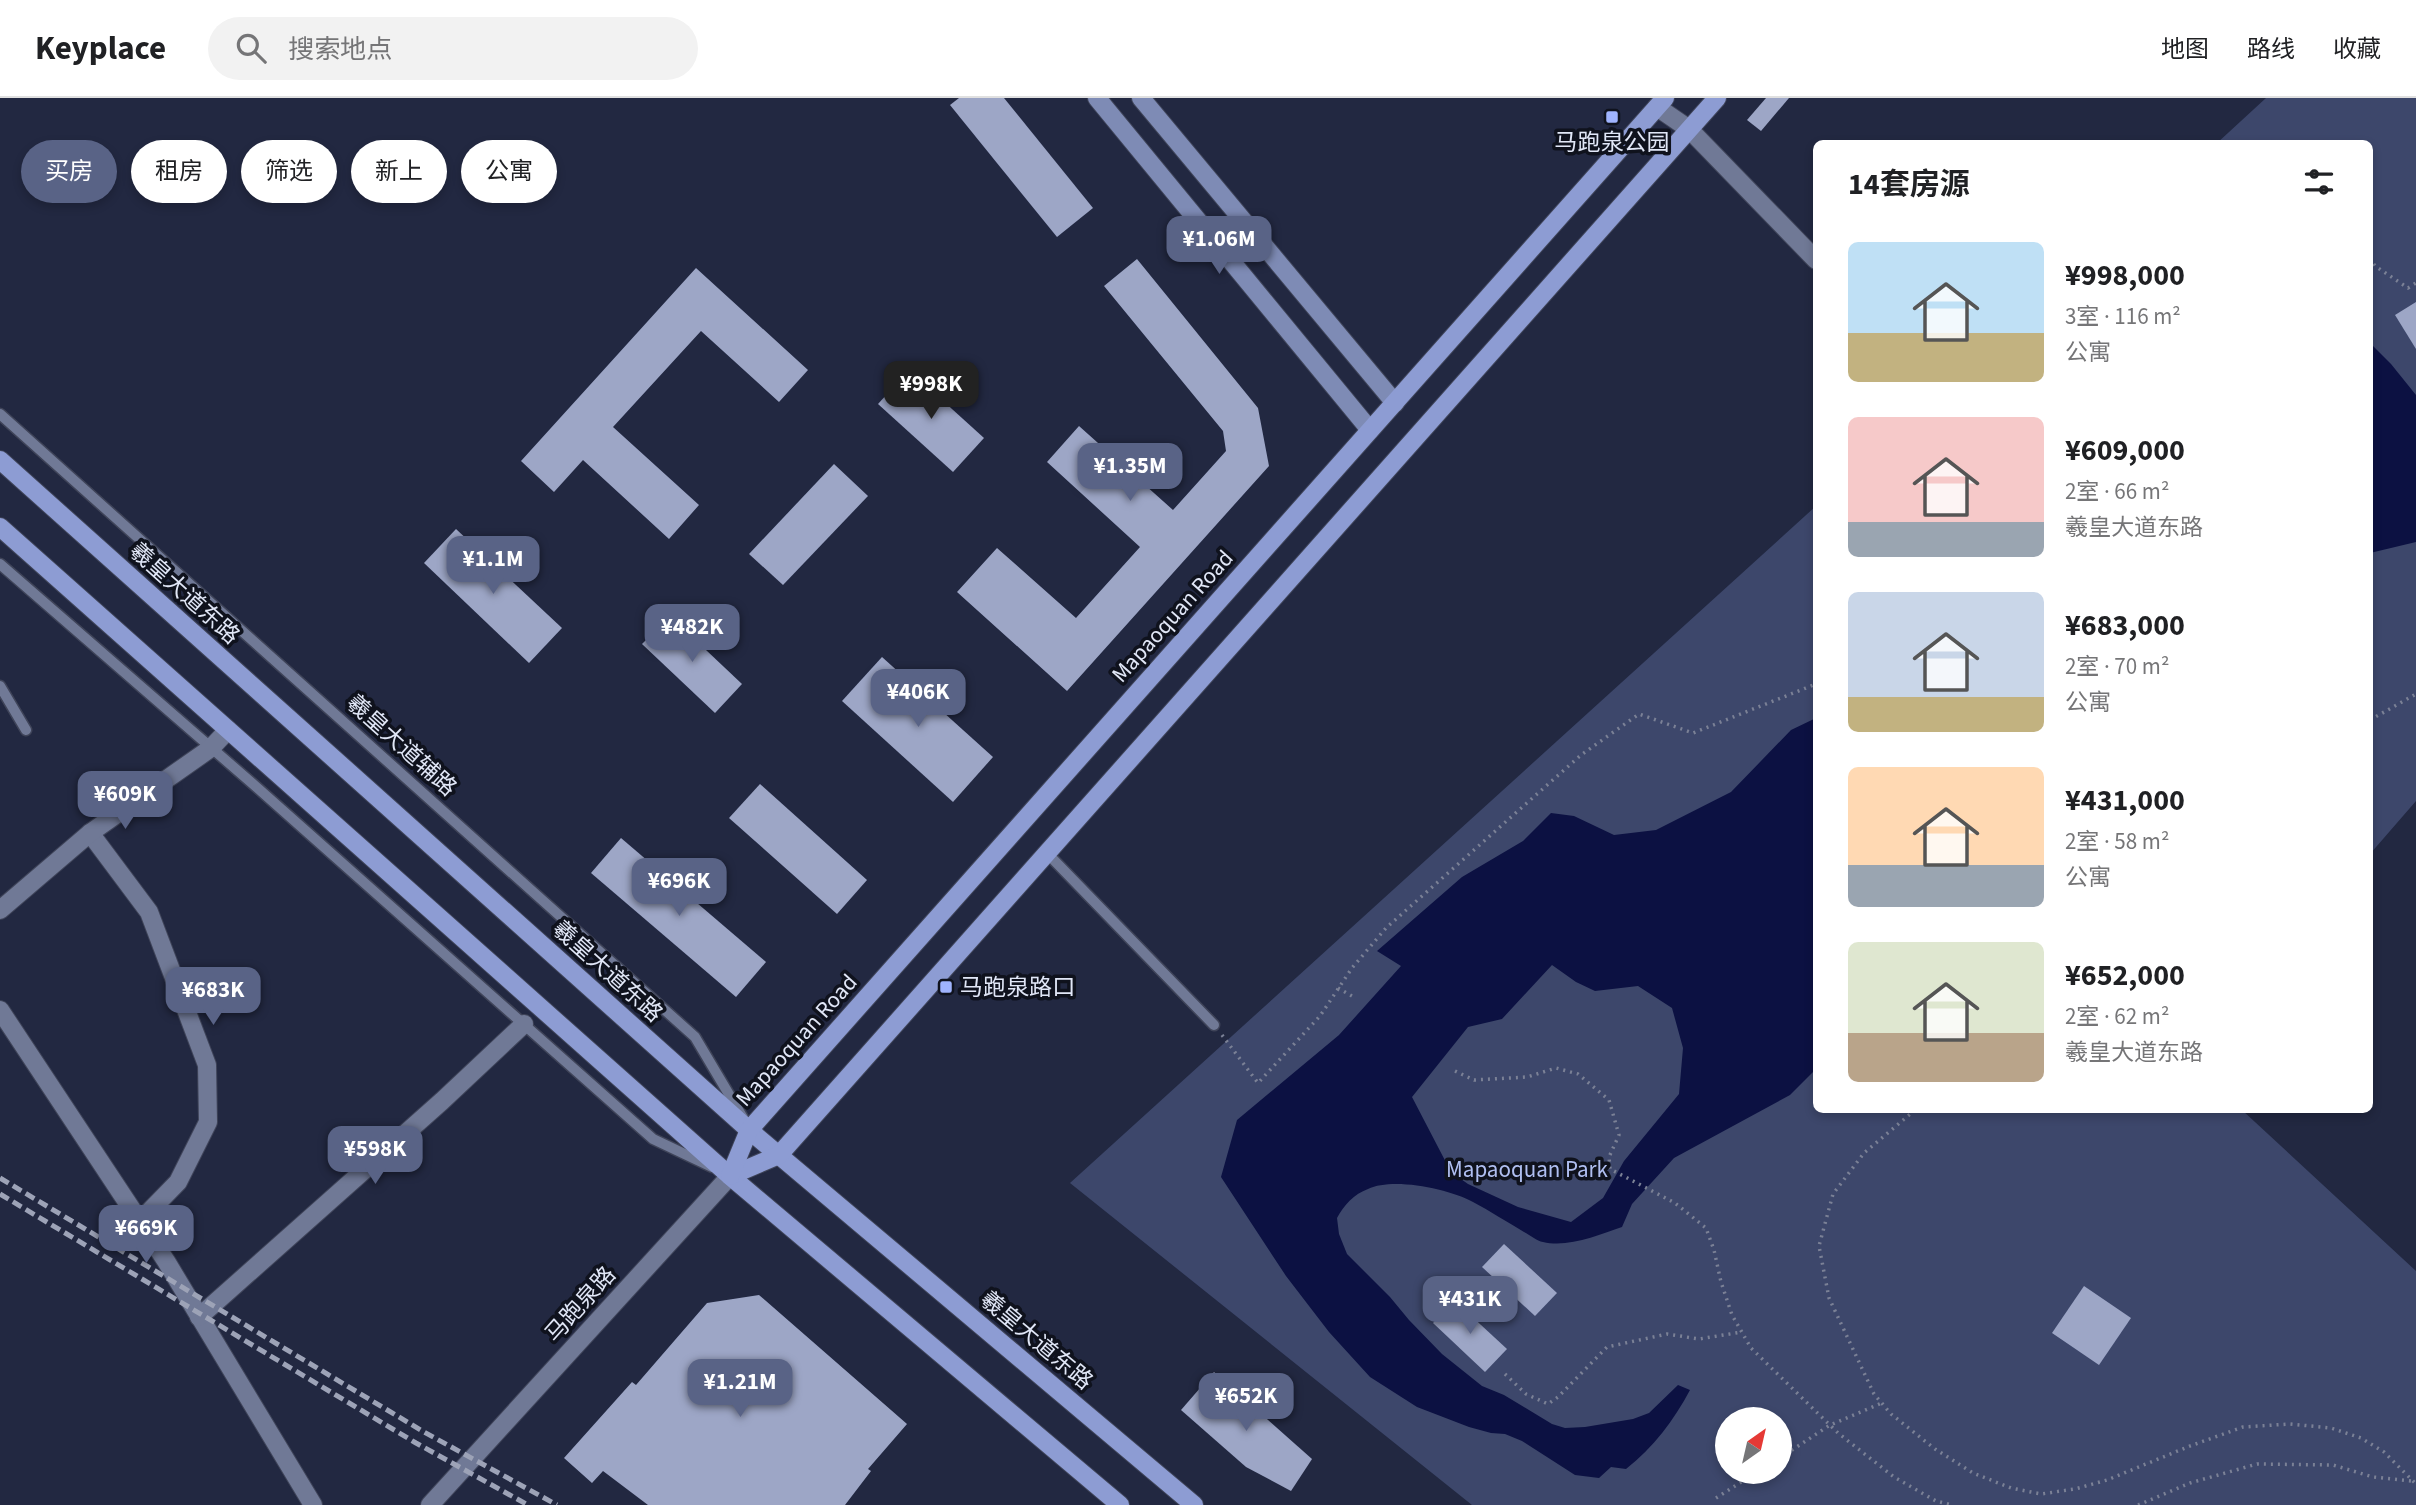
<!DOCTYPE html>
<html lang="zh">
<head>
<meta charset="utf-8">
<style>
	:root { --surface:#fff; --page:#f2f2f2; --text:#202124; --muted:#757577; --line:#e0e0e0; --accent:#596386 }
	body { margin:0; font-family:"Source Sans 3","Noto Sans SC",sans-serif; background:var(--page); color:var(--text); height:100vh; display:flex; flex-direction:column; font-size:26px; white-space:nowrap }
	* { box-sizing:border-box; margin:0 }
	p { font-size:23px; color:var(--muted) }
	.icon { flex:none; width:38px; height:38px; fill:none; stroke:currentColor; stroke-width:2; stroke-linecap:round; stroke-linejoin:round }
	.map { position:relative; flex:1; overflow:hidden }
	.panel { position:absolute; left:1813px; top:42px; width:560px; height:973px; display:flex; flex-direction:column; background:var(--surface); border-radius:10px; box-shadow:0 4px 10px #0003 }
	.panel>* { flex:none }
	.top-card { position:absolute; left:21px; top:42px; width:665px; height:63px; display:flex; gap:14px }
	.needle { width:46px; rotate:34deg }
	.fabs { position:absolute; left:1715px; top:1309px; display:grid; gap:14px }
	.fabs a { display:grid; place-items:center; width:77px; height:77px; border-radius:50%; background:var(--surface); box-shadow:0 4px 10px #0003; font-size:35px }
	.price { position:absolute; translate:-50% -60px; padding:0 16px; border-radius:14px; background:var(--accent); color:#fff; font-size:23px; line-height:46px; filter:drop-shadow(0 2px 4px #0008) }
	.price::after { content:''; position:absolute; left:50%; top:42px; width:21px; height:16px; margin-left:-10px; background:inherit; clip-path:polygon(0 0,100% 0,50% 100%) }
	.price.on { background:#222; color:#fff }
	ul { padding:0; list-style:none }
	li { display:flex; align-items:center; gap:21px; height:175px; padding:0 35px }
	li span { display:grid; place-items:center; flex:none; width:196px; height:140px; border-radius:10px; color:#555 }
	li>.icon { margin-inline-start:auto }
	span .icon { width:84px; height:84px; fill:#fffc; stroke-width:1 }
	li b { font-size:30px }
	h2 { display:flex; justify-content:space-between; align-items:center; height:84px; padding:0 35px; font-size:30px }
	.tag { padding:0 24px; border-radius:32px; background:var(--surface); box-shadow:0 4px 10px #0003; font-size:24px; line-height:63px }
	.tag.on { background:var(--accent); color:#fff }
	header { display:flex; align-items:center; gap:42px; box-sizing:border-box; height:98px; padding:0 35px; background:var(--surface); border-bottom:2px solid var(--line) }
	header strong { font-size:33px }
	nav { display:flex; gap:38px; margin-inline-start:auto; font-size:24px }
	.search { width:490px; height:63px; background:var(--page); display:flex; align-items:center; gap:18px; box-sizing:border-box; padding:0 24px; border-radius:38px; color:var(--muted); font-size:26px }
	.map>svg:first-child { display:block }
	.green { fill:#3d476b; fill-rule:evenodd }
	.water { fill:#0c1142; fill-rule:evenodd }
	.building { fill:#9da6c6 }
	.lines { fill:none; stroke-linecap:round; stroke-linejoin:round }
	.lane-casing { stroke:#3f4459; stroke-width:13 }
	.street-casing { stroke:#3f4459; stroke-width:20 }
	.secondary-casing { stroke:#3f4459; stroke-width:20 }
	.primary-casing { stroke:#3f4459; stroke-width:20 }
	.path { stroke:#7b8196; stroke-width:3.5; stroke-dasharray:2 5; stroke-linecap:butt }
	.lane { stroke:#707996; stroke-width:10 }
	.street { stroke:#707996; stroke-width:18 }
	.secondary { stroke:#7e8bb5; stroke-width:18 }
	.primary { stroke:#8d9cd3; stroke-width:18 }
	.rail { stroke:#9da3b7; stroke-width:5; stroke-dasharray:10 5; stroke-linecap:butt }
	.poi-dot { fill:#9fb3fd; stroke:#0f121d; stroke-width:2.5 }
	.labels { text-anchor:middle; stroke-width:7; stroke-linejoin:round; paint-order:stroke }
	.poi-label { font-size:23px; fill:#e1e7f7; stroke:#0f121d }
	.street-label { font-size:23px; fill:#e1e7f7; stroke:#0f121d }
	.park-label { font-size:23px; fill:#b0bff1; stroke:#0f121d }
</style>
</head>
<body>
<header>
<strong>Keyplace</strong>
<div class="search"><svg class="icon" aria-label="search" viewBox="0 0 24 24"><circle cx="10" cy="10" r="6"/><path d="M15 15l6 6"/></svg>搜索地点</div>
<nav><a>地图</a><a>路线</a><a>收藏</a></nav>
</header>
<div class="map">
<svg width="2416" height="1407" viewBox="0 0 2416 1407">
	<rect width="100%" height="100%" fill="#222841"/>
	<!-- green -->
	<g class="green">
		<polygon points="2266,0 2416,0 2416,703 2370,756 2370,46 2216,46"/>
		<path d="M1816,408v604h426l174,161v234h-944l-402,-322zM1727,1321h53v53h-53z"/>
	</g>
	<!-- water -->
	<g class="water">
		<polygon points="2370,245 2391,266 2416,297 2416,444 2370,455"/>
		<path d="M1816,620v351l-26,26 -116,63 -42,46 -10,23c-23,8 -54,21 -79,15 -6,-1 -13,-7 -19,-10 -17,-10 -34,-21 -51,-30 -24,-13 -80,-25 -105,-13 -14,5 -24,16 -31,29l2,16 8,20 43,43 19,23 33,34 40,32 22,9 48,29 13,4 20,-1 48,-8 16,-6 29,-28 12,5c-16,30 -37,58 -64,79l-15,-2 -12,11 -24,-3 -53,-34 -17,-7 -14,-1 -22,-6 -52,-20 -47,-30 -41,-45 -43,-56 -65,-99 16,-57 102,-85 62,-69 -24,-15 85,-74 61,-36 28,-28 23,3 40,19 42,-5 75,-38 60,-62zM1552,867l24,17 19,9 43,-5 34,22 11,40 -4,46 -55,67 -21,37 -32,24 -53,-15 -50,-23 -17,-12 -39,-75 56,-70 34,-8z"/>
	</g>
	<!-- building -->
	<g class="building">
		<polygon points="959,0 1004,0 1093,110 1057,139 950,7"/>
		<polygon points="1766,0 1789,0 1761,33 1747,22"/>
		<polygon points="1137,161 1258,310 1269,368 1067,593 957,494 997,450 1076,520 1140,449 1047,364 1079,328 1173,412 1226,353 1223,333 1104,188"/>
		<polygon points="696,170 808,272 779,304 701,233 613,329 699,407 669,441 583,362 554,394 521,363"/>
		<polygon points="2416,204 2416,251 2395,217"/>
		<polygon points="909,272 984,340 953,374 878,306"/>
		<polygon points="834,366 868,398 783,487 749,456"/>
		<polygon points="456,431 562,530 529,565 424,465"/>
		<polygon points="670,518 742,586 715,615 642,546"/>
		<polygon points="882,559 993,659 953,704 842,603"/>
		<polygon points="760,686 867,782 837,816 729,720"/>
		<polygon points="621,740 766,864 736,899 591,775"/>
		<polygon points="1504,1146 1557,1195 1535,1218 1482,1169"/>
		<polygon points="2084,1188 2131,1220 2099,1267 2052,1235"/>
		<polygon points="759,1197 907,1326 868,1371 871,1373 845,1407 648,1407 603,1373 592,1385 564,1360 632,1284 636,1287 707,1205"/>
		<polygon points="1454,1202 1507,1251 1485,1274 1433,1225"/>
		<polygon points="1214,1274 1312,1361 1291,1393 1246,1369 1181,1312"/>
	</g>
	<g class="lines">
		<!-- lane casing -->
		<g class="lane-casing">
			<g id="lane">
				<polyline points="0,316 695,939 743,1020"/>
				<polyline points="0,466 253,686 653,1041 712,1069"/>
				<polyline points="0,588 26,632"/>
				<polyline points="1047,755 1214,927"/>
			</g>
		</g>
		<!-- street casing -->
		<g class="street-casing">
			<g id="street">
				<polyline points="1657,9 1689,31 1816,162"/>
				<polyline points="90,735 149,814 207,967 208,1024 178,1084 140,1123"/>
				<polyline points="0,812 90,735 211,650 228,632"/>
				<polyline points="0,912 166,1163 313,1407"/>
				<polyline points="199,1219 442,1003 524,926"/>
				<polyline points="430,1407 730,1078"/>
			</g>
		</g>
		<!-- secondary casing -->
		<g class="secondary-casing">
			<g id="secondary">
				<polyline points="1097,0 1370,332"/>
				<polyline points="1141,0 1395,305"/>
			</g>
		</g>
		<!-- primary casing -->
		<g class="primary-casing">
			<g id="primary">
				<polyline points="0,362 749,1032 1194,1407"/>
				<polyline points="0,429 730,1078 1120,1407"/>
				<polyline points="730,1078 779,1057 1717,0"/>
				<polyline points="730,1078 749,1032 1665,0"/>
			</g>
		</g>
		<!-- path -->
		<g class="path">
			<polyline points="2370,160 2375,168 2408,190 2416,185"/>
			<polyline points="2370,622 2416,596"/>
			<polyline points="1338,890 1352,898"/>
			<polyline points="1222,937 1258,985 1320,918 1352,870 1386,830 1581,657 1639,616 1693,635 1816,586"/>
			<polyline points="1455,973 1474,982 1527,979 1556,970 1578,976 1609,1002 1619,1037 1609,1059 1610,1071 1675,1105 1706,1130 1714,1152 1721,1184 1732,1217 1751,1250 1838,1335 1894,1379 1936,1403 1952,1407"/>
			<polyline points="1915,1012 1864,1055 1833,1096 1819,1148 1829,1200 1874,1296 1891,1316 1935,1351 1973,1375 2011,1390 2041,1396 2075,1391 2107,1382 2190,1348 2243,1329 2290,1326 2331,1330 2361,1340 2384,1354 2416,1386"/>
			<polyline points="1505,1276 1526,1296 1548,1306 1558,1299 1607,1249 1667,1236 1699,1241 1742,1234"/>
			<polyline points="1780,1360 1830,1327 1882,1305"/>
			<polyline points="1716,1400 1757,1374"/>
			<polyline points="2138,1407 2190,1385 2257,1366 2333,1367 2373,1379 2411,1383"/>
		</g>
		<!-- lane -->
		<use href="#lane" class="lane"/>
		<!-- street -->
		<use href="#street" class="street"/>
		<!-- secondary -->
		<use href="#secondary" class="secondary"/>
		<!-- primary -->
		<use href="#primary" class="primary"/>
		<!-- rail -->
		<g class="rail">
			<polyline points="0,1080 424,1334 557,1407"/>
			<polyline points="0,1096 416,1345 528,1407"/>
		</g>
	</g>
	<!-- markers -->
	<g class="poi-dot">
		<rect x="1605" y="12" width="14" height="14" rx="3.5"/>
		<rect x="939" y="882" width="14" height="14" rx="3.5"/>
	</g>
	<g class="labels">
		<!-- poi labels -->
		<g class="poi-label">
			<text x="1612" y="52">马跑泉公园</text>
			<text x="960" y="897" text-anchor="start">马跑泉路口</text>
		</g>
		<!-- street labels -->
		<g class="street-label">
			<text transform="translate(185 495) rotate(42)" y="8">羲皇大道东路</text>
			<text transform="translate(1172 518) rotate(-48)" y="8">Mapaoquan Road</text>
			<text transform="translate(402 647) rotate(42)" y="8">羲皇大道辅路</text>
			<text transform="translate(608 873) rotate(42)" y="8">羲皇大道东路</text>
			<text transform="translate(796 942) rotate(-48)" y="8">Mapaoquan Road</text>
			<text transform="translate(580 1206) rotate(-48)" y="8">马跑泉路</text>
			<text transform="translate(1037 1242) rotate(40)" y="8">羲皇大道东路</text>
		</g>
		<!-- park labels -->
		<g class="park-label">
			<text x="1527" y="1079">Mapaoquan Park</text>
		</g>
	</g>
</svg>
<div class="fabs">
<a><svg class="needle" viewBox="-14 -14 28 28"><path d="M0-13l5 13h-10z" fill="#e53935"/><path d="M0 13l5-13h-10z" fill="#757577"/></svg></a>
</div>
<b class="price" style="left:1219px;top:178px">¥1.06M</b>
<b class="price on" style="left:931px;top:323px">¥998K</b>
<b class="price" style="left:1130px;top:405px">¥1.35M</b>
<b class="price" style="left:493px;top:498px">¥1.1M</b>
<b class="price" style="left:692px;top:566px">¥482K</b>
<b class="price" style="left:918px;top:631px">¥406K</b>
<b class="price" style="left:125px;top:733px">¥609K</b>
<b class="price" style="left:679px;top:820px">¥696K</b>
<b class="price" style="left:213px;top:929px">¥683K</b>
<b class="price" style="left:375px;top:1088px">¥598K</b>
<b class="price" style="left:146px;top:1167px">¥669K</b>
<b class="price" style="left:1470px;top:1238px">¥431K</b>
<b class="price" style="left:740px;top:1321px">¥1.21M</b>
<b class="price" style="left:1246px;top:1335px">¥652K</b>
<div class="top-card">
<a class="tag on">买房</a>
<a class="tag">租房</a>
<a class="tag">筛选</a>
<a class="tag">新上</a>
<a class="tag">公寓</a>
</div>
<section class="panel">
<h2>14套房源<svg class="icon" aria-label="filters" viewBox="0 0 24 24"><path d="M4 7h16M4 17h16"/><circle cx="9" cy="7" r="2"/><circle cx="15" cy="17" r="2"/></svg></h2>
<ul>
<li><span style="background:linear-gradient(#bfe0f5 65%,#c2b280 0)"><svg class="icon" aria-label="home" viewBox="0 0 24 24"><path d="M3 11l9-7 9 7M6 9v11h12V9"/></svg></span><div><b>¥998,000</b><p>3室 · 116 m²</p><p>公寓</p></div></li>
<li><span style="background:linear-gradient(#f6c9c9 75%,#9aa5b1 0)"><svg class="icon" aria-label="home" viewBox="0 0 24 24"><path d="M3 11l9-7 9 7M6 9v11h12V9"/></svg></span><div><b>¥609,000</b><p>2室 · 66 m²</p><p>羲皇大道东路</p></div></li>
<li><span style="background:linear-gradient(#c9d6e8 75%,#c2b280 0)"><svg class="icon" aria-label="home" viewBox="0 0 24 24"><path d="M3 11l9-7 9 7M6 9v11h12V9"/></svg></span><div><b>¥683,000</b><p>2室 · 70 m²</p><p>公寓</p></div></li>
<li><span style="background:linear-gradient(#ffd9b3 70%,#9aa5b1 0)"><svg class="icon" aria-label="home" viewBox="0 0 24 24"><path d="M3 11l9-7 9 7M6 9v11h12V9"/></svg></span><div><b>¥431,000</b><p>2室 · 58 m²</p><p>公寓</p></div></li>
<li><span style="background:linear-gradient(#dfe7d0 65%,#b9a48a 0)"><svg class="icon" aria-label="home" viewBox="0 0 24 24"><path d="M3 11l9-7 9 7M6 9v11h12V9"/></svg></span><div><b>¥652,000</b><p>2室 · 62 m²</p><p>羲皇大道东路</p></div></li>
</ul>
</section>
</div>
</body>
</html>
